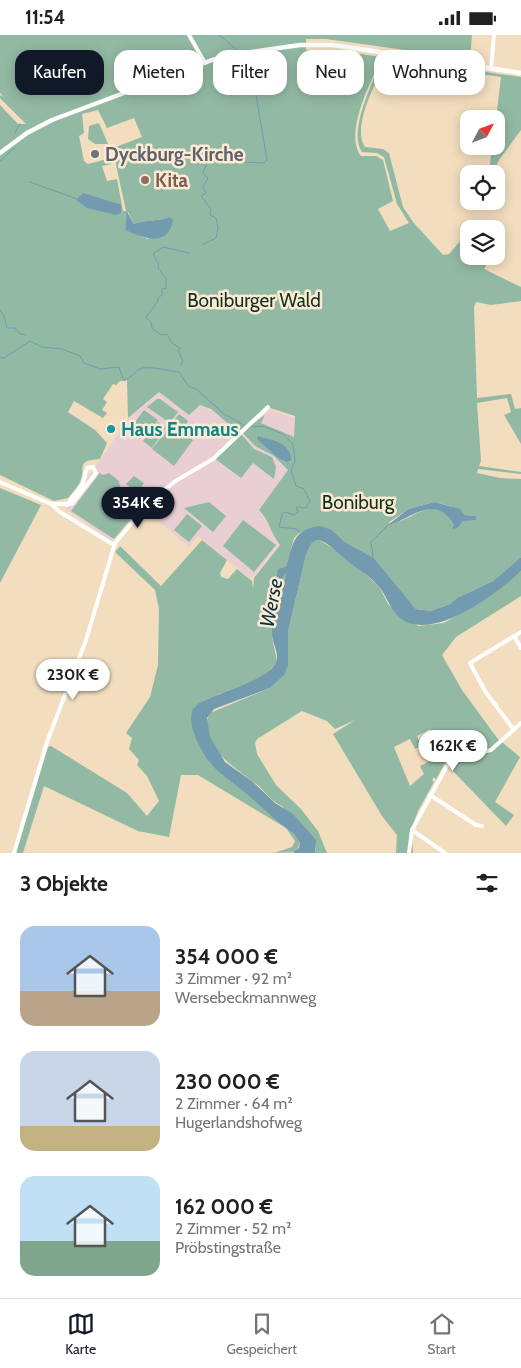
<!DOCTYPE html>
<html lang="de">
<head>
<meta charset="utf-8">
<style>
	:root { --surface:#fff; --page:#f2f2f2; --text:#202124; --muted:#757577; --line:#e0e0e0; --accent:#111827 }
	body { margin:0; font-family:Cabin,sans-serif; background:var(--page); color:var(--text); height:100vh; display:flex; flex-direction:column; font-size:19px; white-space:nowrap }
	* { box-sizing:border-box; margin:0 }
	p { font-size:16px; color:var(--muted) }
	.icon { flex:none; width:28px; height:28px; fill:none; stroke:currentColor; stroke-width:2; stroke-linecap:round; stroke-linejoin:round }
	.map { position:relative; height:818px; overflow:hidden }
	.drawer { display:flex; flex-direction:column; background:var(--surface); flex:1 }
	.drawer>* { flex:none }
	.banner { position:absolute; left:15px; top:15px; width:491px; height:45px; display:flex; gap:10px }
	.needle { width:32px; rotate:49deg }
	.fabs { position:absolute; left:460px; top:75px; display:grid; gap:10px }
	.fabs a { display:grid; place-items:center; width:45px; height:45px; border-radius:10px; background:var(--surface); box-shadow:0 2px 12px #0003; font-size:25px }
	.price { position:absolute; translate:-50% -42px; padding:0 11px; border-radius:18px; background:#fff; color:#222; font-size:16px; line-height:32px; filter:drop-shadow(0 1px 2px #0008) }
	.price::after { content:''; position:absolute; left:50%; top:30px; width:15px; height:11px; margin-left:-8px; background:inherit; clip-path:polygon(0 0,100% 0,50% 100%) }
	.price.active { background:var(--accent); color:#fff }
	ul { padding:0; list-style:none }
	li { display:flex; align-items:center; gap:15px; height:125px; padding:0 20px }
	li span { display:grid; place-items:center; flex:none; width:140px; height:100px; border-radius:15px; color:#555 }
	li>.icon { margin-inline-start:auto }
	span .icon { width:60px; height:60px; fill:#fffc; stroke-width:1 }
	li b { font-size:21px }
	h2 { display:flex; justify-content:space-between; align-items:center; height:60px; padding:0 20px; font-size:21px }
	.chip { padding:0 18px; border-radius:15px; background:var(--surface); box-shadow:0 2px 12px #0003; font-size:18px; line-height:45px }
	.chip.active { background:var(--accent); color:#fff }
	.status { display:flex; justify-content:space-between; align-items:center; height:35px; padding:0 25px; background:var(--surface); direction:ltr }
	.status svg { height:14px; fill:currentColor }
	.dock { display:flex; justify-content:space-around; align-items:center; height:70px; border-top:1px solid var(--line); background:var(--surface); font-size:14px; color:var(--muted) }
	.dock a { display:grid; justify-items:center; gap:2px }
	.dock .active { color:var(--accent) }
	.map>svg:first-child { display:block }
	.education { fill:#e9cfd3 }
	.green { fill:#92b9a4; fill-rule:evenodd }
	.water { fill:#739bb0 }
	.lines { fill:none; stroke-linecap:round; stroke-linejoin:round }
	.stream { stroke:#739bb0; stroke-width:1 }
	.minor { stroke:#fff; stroke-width:4 }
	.tertiary { stroke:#fff; stroke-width:4.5 }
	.worship-dot { fill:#6b7280; stroke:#fcebd2; stroke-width:2 }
	.education-dot { fill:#8d6e63; stroke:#fcebd2; stroke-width:2 }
	.culture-dot { fill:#0f9aa8; stroke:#fcebd2; stroke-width:2 }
	.labels { text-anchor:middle; stroke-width:5; stroke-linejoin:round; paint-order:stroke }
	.worship-label { font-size:19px; font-weight:bold; fill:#5b616d; stroke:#fcebd2; text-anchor:start }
	.education-label { font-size:19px; font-weight:bold; fill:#785e54; stroke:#fcebd2; text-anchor:start }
	.park-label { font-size:19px; fill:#0f3222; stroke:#fcebd2 }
	.culture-label { font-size:19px; font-weight:bold; fill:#0d838f; stroke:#fcebd2; text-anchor:start }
	.water-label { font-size:20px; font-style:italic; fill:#0d3242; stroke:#fcebd2 }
</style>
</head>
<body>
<div class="status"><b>11:54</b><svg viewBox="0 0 49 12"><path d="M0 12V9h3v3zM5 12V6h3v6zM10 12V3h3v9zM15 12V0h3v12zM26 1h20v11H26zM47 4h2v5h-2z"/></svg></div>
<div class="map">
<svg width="521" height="818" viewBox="0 0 521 818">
	<rect width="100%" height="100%" fill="#f2ddbe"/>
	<!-- education -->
	<polygon class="education" points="159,357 189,380 200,370 211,375 240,397 271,375 294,383 295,402 288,435 259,475 270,492 278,511 251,544 198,501 189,512 142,472 112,506 66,474 129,383"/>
	<!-- green -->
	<g class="green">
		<path d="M0,0h472l-2,24 -144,-20h-20v11h26l50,7c-10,23 -39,76 -21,99h15l7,4 10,41 -15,8 12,22 19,-8 -12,-19 -13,-47 -7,-4 -15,-1c-15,-21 13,-74 21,-95l138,20v53l-22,30 -7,14h-3l3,-28h4v-27l5,-42 -114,-17c-10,19 -36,68 -22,87l18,2 6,4 14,54 10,15 30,33 6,-1 20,-23v25h22l-7,13 37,18v14l-30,4 -15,-3 -2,5 3,91 34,-4 4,15 6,-1v36l-17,-29 7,-3 -4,-14 -30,5 4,58 -2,5 42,6v2l-43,-5 -1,4 23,5 21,1v78l-28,24 -36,17 -7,6 -19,7 -15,-2 -42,-51 -29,-16 -13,-12 -32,2 -6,6 -8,29 -9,16 6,-5 3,-7 -1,14 -10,22 -3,31 5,23c-17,27 -59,28 -83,46l16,56 84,71 6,9 -4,9 -22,1 18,-6 3,-6 -9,-13 -88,-53h-17l-12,62 -31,-6 -94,-45 -21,67h-7l32,-106 3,-1 76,47 20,23 12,-15 -12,-25 -10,-11 2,-5 -10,-11 3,-11 -6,-5 24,-36 8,-32 1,-56 -4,-19 -40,-38 5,-6 41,40 41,-46 25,20 -7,13 1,4 7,2 9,-10 15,12 1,8 1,-11 26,-33c-9,-11 -11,-25 -21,-35l29,-40 -14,-14 -19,-10 -13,-14 23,-17 -4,8 33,14 1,-21 -25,-8 -30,23h-3l-26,-22 -11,-4 -11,10 -30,-23 -31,26 -1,-38 -7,1 -4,4 -3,-1 -10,15 4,3 -5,8 5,3 -4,5 -29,-17 -6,11 27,18 12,13 -7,16c-26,2 -13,8 -20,23 -2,5 -8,11 -12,16l-14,3 -54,-26v-370l18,19h8l-26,-26v-3l4,2 -4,-4zM98,75l9,18 27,-10 8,19 -29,11 2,11 31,-9 1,2 -32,8 11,51h-3l-6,-32 -10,2 -5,-15 10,-2 -1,-6 -23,6 -4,-3 -5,-25 5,-3 -2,-19zM128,177l6,12c12,-5 23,-2 35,-7l-21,22 -23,-9zM435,467l16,4 12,9 13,1 -22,9c-21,-36 -41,-1 -66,-2l20,-14z"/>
		<polygon points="99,88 108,109 95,109 88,104 89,91"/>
		<polygon points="157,364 160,364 178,377 170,388 147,372"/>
		<polygon points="144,375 158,385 145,401 143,399 139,404 129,395"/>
		<polygon points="179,379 188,386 181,396 193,405 174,431 152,414"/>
		<polygon points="158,387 166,393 152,413 143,406"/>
		<polygon points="241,399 254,414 272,422 276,432 274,444 253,428 241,443 214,423"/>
		<polygon points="100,438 103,440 109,438 119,446 120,452 127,452 145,467 114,504 71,476"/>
		<polygon points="134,441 144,448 140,454 147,459 150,456 153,458 156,454 160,457 149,466 147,464 126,449"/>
		<polygon points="0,453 41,470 0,548"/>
		<polygon points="209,467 226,481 213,497 184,473"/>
		<polygon points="187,479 202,491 189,507 174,495"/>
		<polygon points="243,485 276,510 254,537 223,511"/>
		<path d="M317,505c12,2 52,36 61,46 5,6 7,14 12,20 6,7 20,14 28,20l26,-3 30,-18 47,-34v25l-65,41 -14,18 20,35 35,48 23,19 -25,45 19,13 -8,11 -56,-58 -12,-30v13l-11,-2 -3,-3 11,-6 -5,-11 -13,7 4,10 -6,3 -5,-10 -16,8 16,39 14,-12 -4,-8 20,-10 5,7 -9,16 -2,-2 -2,3 2,2 -16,29 -9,24 3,2 1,16h-17l1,-18 -15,-19 -49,-82 22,-14 -20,9 -8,-8 -25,-10 -45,28 -2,4 2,11 19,31 25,24 17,22 9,22h-12l1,-5 -34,-42c-11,-5 -17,-15 -27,-23 -18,-14 -61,-40 -45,-70l60,-25 17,-19 1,-37 18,-77 5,-11z"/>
	</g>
	<!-- water -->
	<g class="water">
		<polygon points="83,158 119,169 121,170 121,178 116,180 87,173 76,165"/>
		<path d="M127,177l7,12c12,-5 23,-2 35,-7l4,3c-4,28 -31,18 -48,10z"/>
		<path d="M258,401c13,4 33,6 33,24l-4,2 -9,-4 -21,-19z"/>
		<path d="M435,467l25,7 4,6 12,1v4l-13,1 -6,7 -5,1 2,-4c-19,-33 -42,-6 -66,0l20,-16z"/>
		<path d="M320,491l12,4 13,12 29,16 42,51 15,2 19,-7 7,-6 36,-17 28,-24v14c-23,22 -92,75 -123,45 -8,-8 -11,-19 -18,-28 -10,-13 -23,-19 -35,-29 -9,-7 -16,-17 -28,-19l-6,4 -5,11 -18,77v33l-3,9 -15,14 -56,21 -7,9 3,19 15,25 28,20 22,21 18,11 23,26 -1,13h-22l6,-5 1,-5 -6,-9c-18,-13 -33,-28 -50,-42 -10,-9 -23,-17 -32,-27 -10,-11 -32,-50 -14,-61 18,-11 66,-22 77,-40 6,-9 -3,-20 -3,-30 -1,-22 12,-40 14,-62l-5,10 -6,2 3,-15 8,-2c7,-23 7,-38 34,-41z"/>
	</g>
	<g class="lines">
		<!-- stream -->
		<g class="stream">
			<polyline points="219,0 236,14"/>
			<polyline points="239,24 254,53"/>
			<polyline points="15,98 20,89"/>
			<polyline points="0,126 14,113"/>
			<polyline points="30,147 77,164"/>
			<polyline points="202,210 216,203 218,193 216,183 210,180 211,174 201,161 206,158 203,152 208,143 203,138 208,125 264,128 267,125 255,54"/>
			<polyline points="0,275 4,281 7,293 15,293 20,299 25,300"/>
			<path d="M0,322l4,1 26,-17 12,6 20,2 18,7 4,7 16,6 19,-2 5,14c7,-3 10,-9 16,-12 6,-4 29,2 39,3l9,14 8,3 28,25 20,11"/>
			<polyline points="181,330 183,326 178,316 180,313 172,308 167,299 161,300 152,293 151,287 146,282 158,266 158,263 162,260 162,254 166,253 166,243 158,233 159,230 153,219 163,212 189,218"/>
			<polyline points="251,392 263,391 283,399 293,409 295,426 291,435 296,451 304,454 310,466 306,473 296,472 298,477 294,480 285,477 282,479 279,492 297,494 300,498"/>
			<polyline points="371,524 373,521 371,507 388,490"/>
		</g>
		<!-- minor -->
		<g class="minor">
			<polyline points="189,0 205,28"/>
			<polyline points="491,34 494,0"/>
			<polyline points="0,447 51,469 60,477 114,510"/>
			<polyline points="51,469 72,469 96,438 93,432 87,433 83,448 67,470"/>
			<polyline points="514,601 521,613"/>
			<polyline points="514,695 485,656 470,628 521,597"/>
			<polyline points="430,760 476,790 482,791"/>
			<polyline points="412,795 445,818"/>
			<polyline points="14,818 47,707 86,605 115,508 149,468 174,447 213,424 268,372"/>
			<polyline points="409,818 412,795 448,729 460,722 491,715 521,688"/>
		</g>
		<!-- tertiary -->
		<polyline class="tertiary" points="0,118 27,98 52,85 212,25 244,18 300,10 332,10 521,38"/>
	</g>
	<!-- markers -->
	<circle class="worship-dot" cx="95" cy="119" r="5"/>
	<circle class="education-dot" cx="145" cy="145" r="5"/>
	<circle class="culture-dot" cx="111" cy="394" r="5"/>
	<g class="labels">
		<!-- worship labels -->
		<g class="worship-label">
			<text x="105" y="126">Dyckburg-Kirche</text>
		</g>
		<!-- education labels -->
		<g class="education-label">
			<text x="155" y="152">Kita</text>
		</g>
		<!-- park labels -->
		<g class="park-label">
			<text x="254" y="272">Boniburger Wald</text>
			<text x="358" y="474">Boniburg</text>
		</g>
		<!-- culture labels -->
		<g class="culture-label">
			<text x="121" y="401">Haus Emmaus</text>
		</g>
		<!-- water labels -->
		<g class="water-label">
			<text transform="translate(271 568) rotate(-79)" y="7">Werse</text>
		</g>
	</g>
</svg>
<div class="fabs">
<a><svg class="needle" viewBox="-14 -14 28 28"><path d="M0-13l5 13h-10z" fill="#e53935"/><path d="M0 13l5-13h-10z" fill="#757577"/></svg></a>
<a><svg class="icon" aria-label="locate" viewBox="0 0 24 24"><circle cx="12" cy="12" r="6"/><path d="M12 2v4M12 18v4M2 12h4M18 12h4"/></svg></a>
<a><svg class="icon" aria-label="layers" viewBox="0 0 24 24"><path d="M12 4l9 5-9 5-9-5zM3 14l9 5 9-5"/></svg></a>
</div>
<b class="price active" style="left:138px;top:494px">354K €</b>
<b class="price" style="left:73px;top:666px">230K €</b>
<b class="price" style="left:453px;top:737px">162K €</b>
<div class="banner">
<a class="chip active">Kaufen</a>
<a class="chip">Mieten</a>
<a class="chip">Filter</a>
<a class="chip">Neu</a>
<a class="chip">Wohnung</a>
</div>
</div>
<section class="drawer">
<h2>3 Objekte<svg class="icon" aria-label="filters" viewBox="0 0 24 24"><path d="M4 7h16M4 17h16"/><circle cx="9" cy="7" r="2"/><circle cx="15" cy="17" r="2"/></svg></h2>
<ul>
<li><span style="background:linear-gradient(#a9c7e8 65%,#b9a48a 0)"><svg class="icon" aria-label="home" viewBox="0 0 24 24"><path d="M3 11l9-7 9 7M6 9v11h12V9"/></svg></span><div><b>354 000 €</b><p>3 Zimmer · 92 m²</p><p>Wersebeckmannweg</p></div></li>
<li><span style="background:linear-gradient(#c9d6e8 75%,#c2b280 0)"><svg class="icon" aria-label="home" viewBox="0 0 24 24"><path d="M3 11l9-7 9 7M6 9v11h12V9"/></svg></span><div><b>230 000 €</b><p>2 Zimmer · 64 m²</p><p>Hugerlandshofweg</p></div></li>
<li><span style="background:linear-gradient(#bfe0f5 65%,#7fa58c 0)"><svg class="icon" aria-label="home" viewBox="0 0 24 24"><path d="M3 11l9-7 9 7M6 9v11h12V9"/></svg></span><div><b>162 000 €</b><p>2 Zimmer · 52 m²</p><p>Pröbstingstraße</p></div></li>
</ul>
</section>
<nav class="dock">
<a class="active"><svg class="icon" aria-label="map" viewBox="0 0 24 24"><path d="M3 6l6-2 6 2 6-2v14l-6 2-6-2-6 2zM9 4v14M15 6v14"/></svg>Karte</a>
<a><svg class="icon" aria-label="saved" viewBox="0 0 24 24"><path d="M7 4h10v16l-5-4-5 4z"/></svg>Gespeichert</a>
<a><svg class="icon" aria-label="home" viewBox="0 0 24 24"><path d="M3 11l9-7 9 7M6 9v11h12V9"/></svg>Start</a>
</nav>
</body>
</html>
